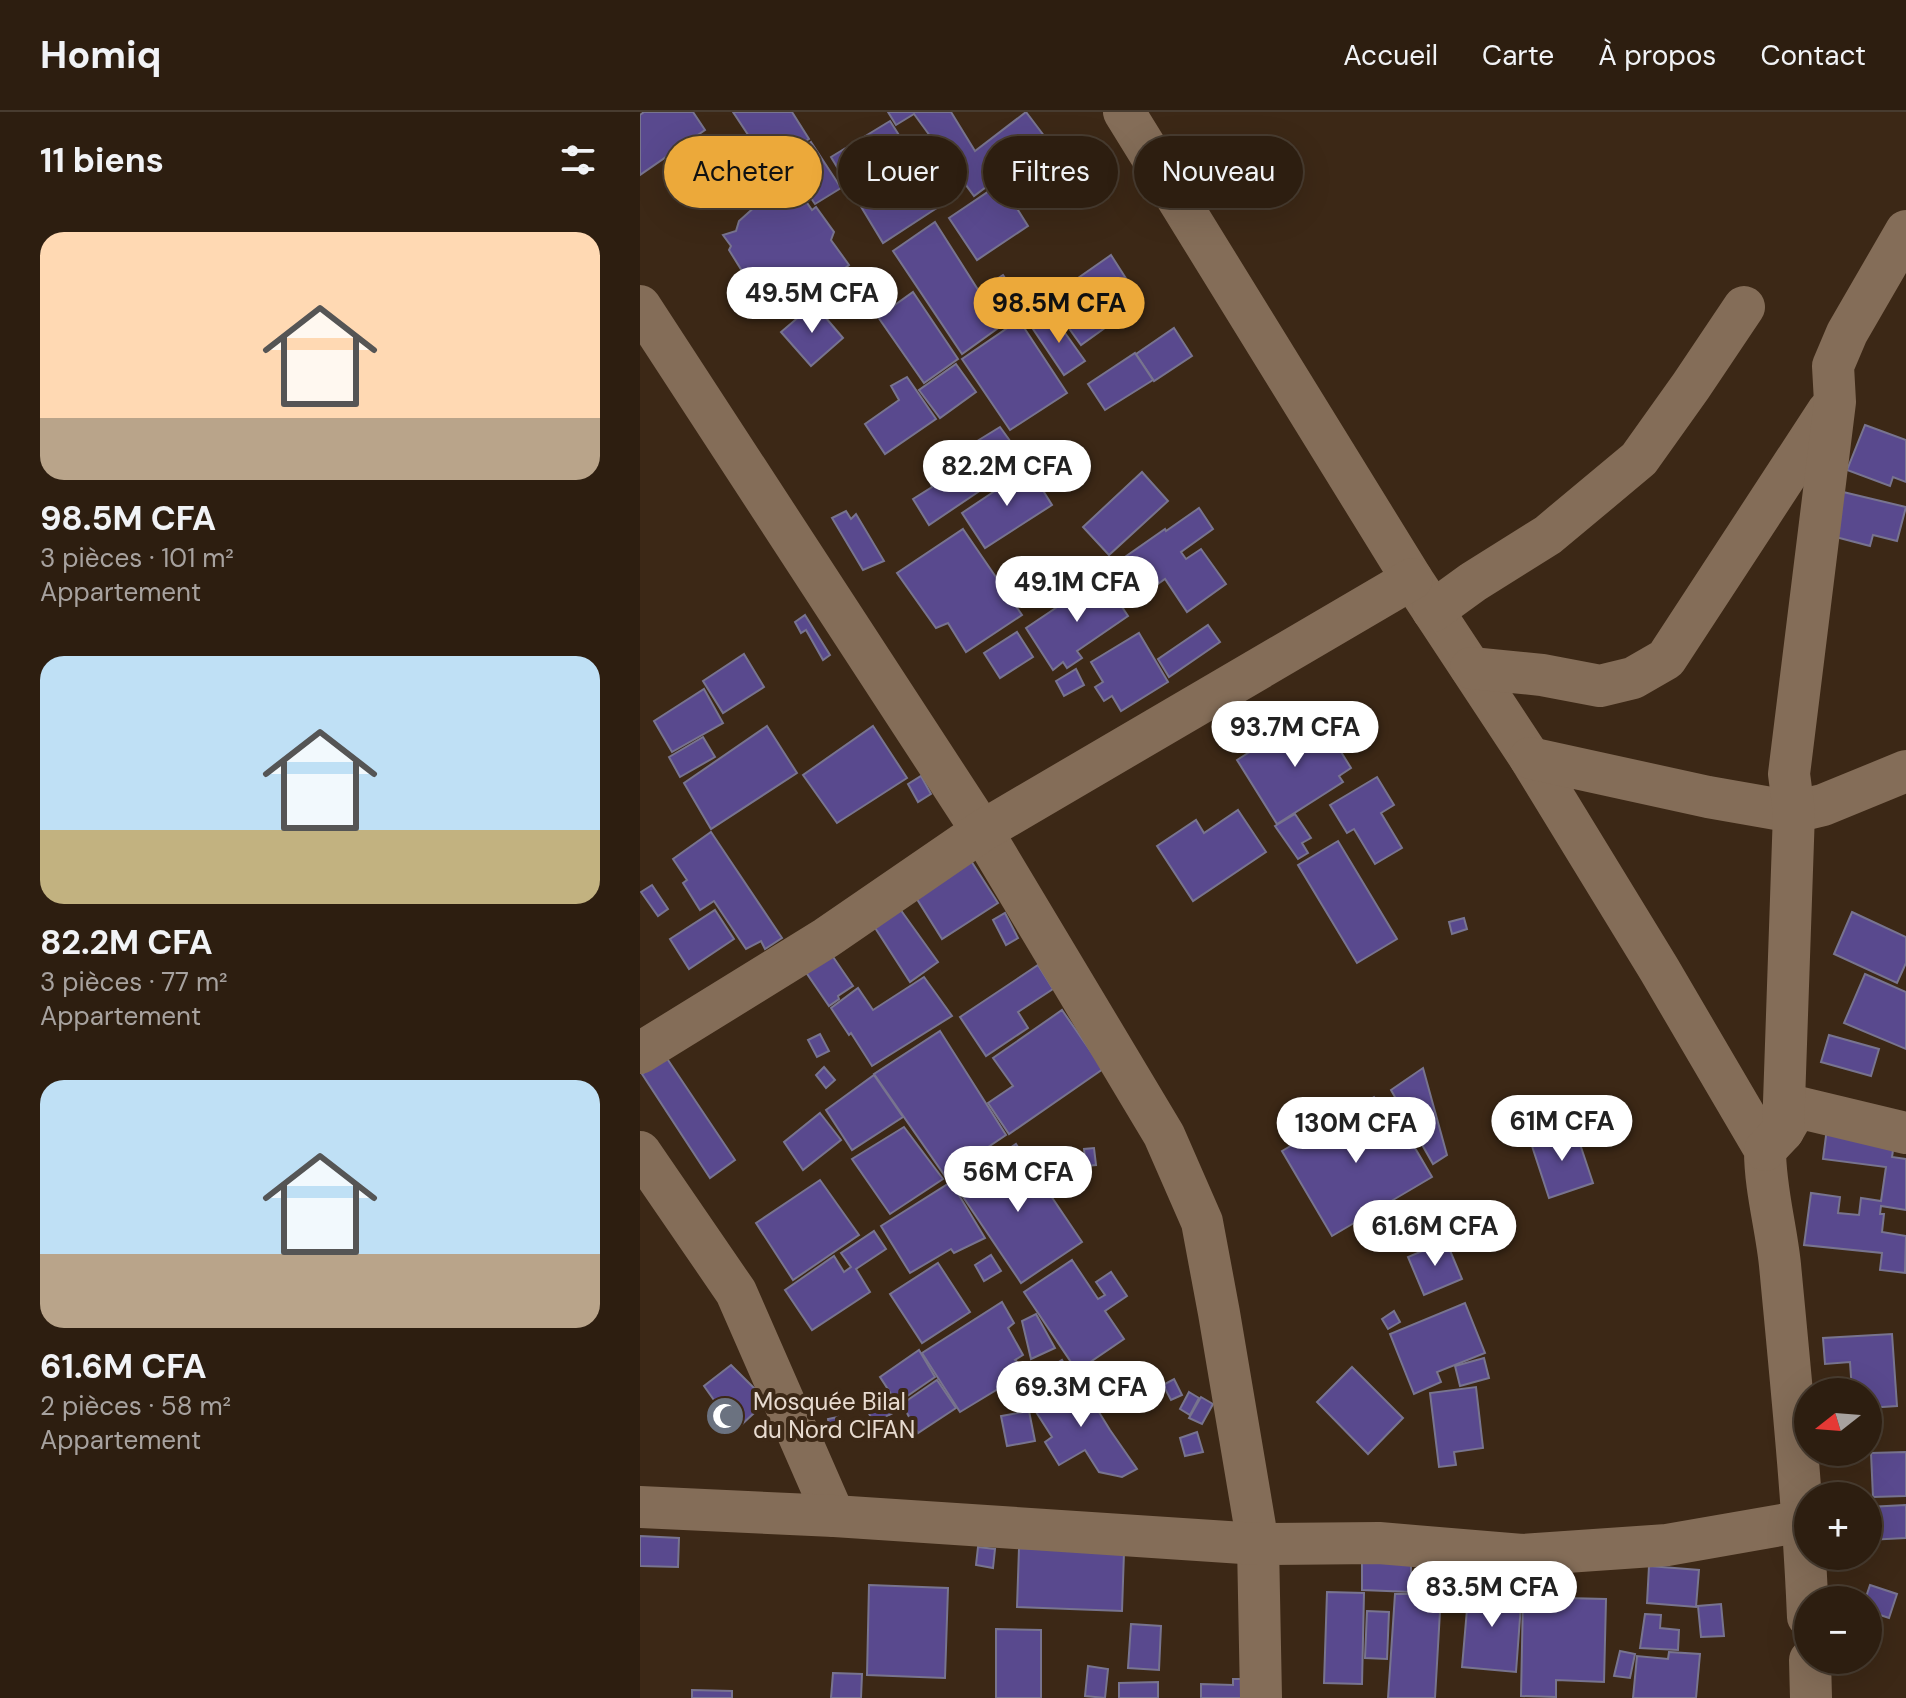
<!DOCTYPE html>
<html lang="fr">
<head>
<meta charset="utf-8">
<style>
	:root { --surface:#2d1e10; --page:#352719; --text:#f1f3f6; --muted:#a7a29f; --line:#483c30; --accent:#eca93a }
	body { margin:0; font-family:"DM Sans",sans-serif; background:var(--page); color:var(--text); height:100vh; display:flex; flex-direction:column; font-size:30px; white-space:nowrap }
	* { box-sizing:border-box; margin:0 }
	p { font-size:26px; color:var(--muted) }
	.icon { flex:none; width:44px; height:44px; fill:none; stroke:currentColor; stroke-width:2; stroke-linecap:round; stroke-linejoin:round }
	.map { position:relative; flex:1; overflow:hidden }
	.panel { display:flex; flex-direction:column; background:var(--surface); width:640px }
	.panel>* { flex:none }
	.guide { position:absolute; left:24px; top:24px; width:760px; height:72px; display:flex; gap:16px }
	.needle { width:52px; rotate:253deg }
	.tools { position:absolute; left:1154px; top:1266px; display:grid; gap:16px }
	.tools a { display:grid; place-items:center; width:88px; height:88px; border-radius:50%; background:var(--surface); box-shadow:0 8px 32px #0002,0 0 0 2px var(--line); font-size:40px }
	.price { position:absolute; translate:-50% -68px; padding:0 18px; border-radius:28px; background:#fff; color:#222; font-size:26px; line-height:52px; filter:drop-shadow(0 2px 4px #0008) }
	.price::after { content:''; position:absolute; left:50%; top:48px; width:24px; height:18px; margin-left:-12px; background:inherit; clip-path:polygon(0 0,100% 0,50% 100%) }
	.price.on { background:var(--accent); color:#111 }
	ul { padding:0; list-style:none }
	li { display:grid; align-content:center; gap:16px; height:424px; padding:0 40px }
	li span { display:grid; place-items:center; height:248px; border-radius:24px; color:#555 }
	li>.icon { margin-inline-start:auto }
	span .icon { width:144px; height:144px; fill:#fffc; stroke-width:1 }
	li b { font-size:34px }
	h2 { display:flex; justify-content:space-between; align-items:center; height:96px; padding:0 40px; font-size:34px }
	.tag { padding:0 28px; border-radius:36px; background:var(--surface); box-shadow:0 8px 32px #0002,0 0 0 2px var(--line); font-size:28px; line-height:72px }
	.tag.on { background:var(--accent); color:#111 }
	header { display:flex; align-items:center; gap:48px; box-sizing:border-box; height:112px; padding:0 40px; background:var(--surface); border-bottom:2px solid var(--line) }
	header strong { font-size:38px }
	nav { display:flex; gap:44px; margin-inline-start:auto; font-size:28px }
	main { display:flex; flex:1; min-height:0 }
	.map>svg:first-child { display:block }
	.building { fill:#59498e; stroke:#78748f; stroke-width:2 }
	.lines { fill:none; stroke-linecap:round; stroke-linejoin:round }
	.minor { stroke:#846d58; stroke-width:42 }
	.labels { text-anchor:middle; stroke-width:8; stroke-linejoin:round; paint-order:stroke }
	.poi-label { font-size:24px; fill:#e8dbd0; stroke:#3c2816; text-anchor:start }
</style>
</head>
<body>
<header>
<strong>Homiq</strong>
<nav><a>Accueil</a><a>Carte</a><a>À propos</a><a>Contact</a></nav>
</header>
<main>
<section class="panel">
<h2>11 biens<svg class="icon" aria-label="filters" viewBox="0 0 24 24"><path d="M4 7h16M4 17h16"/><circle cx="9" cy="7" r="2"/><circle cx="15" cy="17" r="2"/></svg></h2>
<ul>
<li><span style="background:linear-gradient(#ffd9b3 75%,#b9a48a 0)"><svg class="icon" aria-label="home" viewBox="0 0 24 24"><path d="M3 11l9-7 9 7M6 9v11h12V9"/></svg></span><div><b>98.5M CFA</b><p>3 pièces · 101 m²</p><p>Appartement</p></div></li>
<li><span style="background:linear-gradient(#bfe0f5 70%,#c2b280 0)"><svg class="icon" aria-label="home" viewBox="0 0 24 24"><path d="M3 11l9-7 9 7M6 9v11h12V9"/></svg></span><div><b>82.2M CFA</b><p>3 pièces · 77 m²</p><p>Appartement</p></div></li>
<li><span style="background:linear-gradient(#bfe0f5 70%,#b9a48a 0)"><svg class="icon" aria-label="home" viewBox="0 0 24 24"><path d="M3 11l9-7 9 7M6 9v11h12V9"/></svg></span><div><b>61.6M CFA</b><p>2 pièces · 58 m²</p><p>Appartement</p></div></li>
</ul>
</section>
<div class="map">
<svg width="1266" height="1586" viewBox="0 0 1266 1586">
	<rect width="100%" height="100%" fill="#3c2816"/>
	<!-- building -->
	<g class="building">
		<polygon points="4,0 53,0 65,18 0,63 0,3"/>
		<polygon points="93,0 152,0 169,27 128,53"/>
		<polygon points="248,0 311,0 335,39 386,0 408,29 334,84 274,2 256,13"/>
		<polygon points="250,9 303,92 243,131 191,45"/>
		<polygon points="171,30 201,76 175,92 145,48"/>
		<polygon points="148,63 172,98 176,95 194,120 191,128 209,153 188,169 188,171 139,199 113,165 107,167 89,138 91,134 83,123 96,119 99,109 117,93 138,87 135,76"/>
		<polygon points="361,71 388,114 337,148 309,106"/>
		<polygon points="295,110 361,214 322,242 253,139"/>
		<polygon points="471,143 501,190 441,233 408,187"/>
		<polygon points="363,163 386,197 366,211 344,175"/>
		<polygon points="273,180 318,247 284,271 238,205"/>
		<polygon points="174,192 203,226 171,254 141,220"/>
		<polygon points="413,204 445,249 424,263 393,217"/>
		<polygon points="379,208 427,281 370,318 322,247"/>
		<polygon points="534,216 552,244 514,269 496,242"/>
		<polygon points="495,241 513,268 465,298 448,272"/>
		<polygon points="316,252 336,280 300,306 279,278"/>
		<polygon points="267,265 296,307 245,342 225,312 259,288 251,274"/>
		<polygon points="1225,313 1266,328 1266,370 1253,365 1250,374 1207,358"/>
		<polygon points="360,315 388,354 350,372 289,413 273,387 292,375 287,360"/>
		<polygon points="389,356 412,393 345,436 322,401"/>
		<polygon points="502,360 528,389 469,443 443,415"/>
		<polygon points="1199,379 1266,395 1257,429 1233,423 1230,434 1188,423"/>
		<polygon points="559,396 573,417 541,440 546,447 561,437 586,472 547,500 525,467 485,495 462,461 525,417 526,419"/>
		<polygon points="206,399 211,407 216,402 244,449 223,458 192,406"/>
		<polygon points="323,417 382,503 326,540 308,511 296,516 257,461"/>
		<polygon points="462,465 488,504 437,539 442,546 427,556 423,550 413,558 386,516"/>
		<polygon points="165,503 190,543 183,548 166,518 161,521 155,510"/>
		<polygon points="568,513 580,530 529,565 518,547"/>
		<polygon points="377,520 393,545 360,566 344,541"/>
		<polygon points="499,521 528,570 481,599 472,584 464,589 455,575 463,570 451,550"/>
		<polygon points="104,542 124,575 83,601 63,569"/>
		<polygon points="436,557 444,573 424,584 416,569"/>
		<polygon points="64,577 83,611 32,640 14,609"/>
		<polygon points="680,606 711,656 699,664 703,670 637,712 597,648 641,620 647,628"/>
		<polygon points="127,614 157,661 71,717 44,671"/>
		<polygon points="233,614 267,666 197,711 163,663"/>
		<polygon points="63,625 75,645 40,665 29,645"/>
		<polygon points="281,664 291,682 278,690 268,672"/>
		<polygon points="737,665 754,693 741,701 762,736 735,752 714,717 707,721 690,693"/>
		<polygon points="598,698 626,740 553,789 517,734 556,708 564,721"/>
		<polygon points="655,702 671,726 662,731 668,741 658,747 635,714"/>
		<polygon points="71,720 142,826 125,837 121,829 106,837 74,789 60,798 43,771 47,768 33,747"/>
		<polygon points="698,729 757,827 717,851 658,753"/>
		<polygon points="326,741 358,791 302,827 270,776"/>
		<polygon points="12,773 28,797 18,804 1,780"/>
		<polygon points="255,790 298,850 270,870 230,808"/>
		<polygon points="75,798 94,827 49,857 30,827"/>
		<polygon points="1212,800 1266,825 1266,851 1257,871 1194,842"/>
		<polygon points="365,801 378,826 366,833 353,808"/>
		<polygon points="824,806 827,817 812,822 809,810"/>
		<polygon points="187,836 213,874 198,884 199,887 189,894 161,853"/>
		<polygon points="398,853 413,877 378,900 388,916 346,944 320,905"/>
		<polygon points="1225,862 1266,880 1266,937 1204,911"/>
		<polygon points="284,865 312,904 232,954 211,921 209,923 191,896 218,876 233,898"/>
		<polygon points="422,898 463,957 369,1022 348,991 373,974 353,946"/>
		<polygon points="300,919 366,1023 305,1064 234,962"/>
		<polygon points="180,922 189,939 177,945 168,928"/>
		<polygon points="1189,923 1239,937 1231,964 1181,950"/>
		<polygon points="26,945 95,1048 70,1066 2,962"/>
		<polygon points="184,955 195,968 186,976 176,963"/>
		<polygon points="783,956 807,1043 793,1052 751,978"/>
		<polygon points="234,963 263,1005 212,1038 186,998"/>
		<polygon points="734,985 747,1007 755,1002 792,1065 692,1124 642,1039"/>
		<polygon points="180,1001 201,1028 163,1058 144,1030"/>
		<polygon points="264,1015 303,1067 250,1102 212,1047"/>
		<polygon points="1187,1016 1255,1025 1252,1045 1266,1047 1266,1098 1241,1094 1240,1102 1244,1102 1242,1120 1266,1124 1265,1161 1240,1158 1242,1141 1164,1133 1171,1081 1200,1085 1198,1101 1219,1103 1221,1086 1241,1089 1246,1055 1183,1047"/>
		<polygon points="935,1017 953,1071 909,1086 891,1031"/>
		<polygon points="376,1032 442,1130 381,1171 315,1073"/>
		<polygon points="454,1036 456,1053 446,1054 444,1037"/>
		<polygon points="180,1068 219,1123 153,1168 116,1111"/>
		<polygon points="311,1070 345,1126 314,1141 311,1137 270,1161 241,1114"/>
		<polygon points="234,1119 246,1137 216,1157 230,1180 172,1218 145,1178 194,1144 204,1160 211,1155 201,1141"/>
		<polygon points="806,1129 822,1167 784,1183 768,1145"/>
		<polygon points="351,1143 361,1159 344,1169 335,1153"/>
		<polygon points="432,1148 458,1187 465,1183 456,1170 471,1160 487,1184 465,1199 484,1227 437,1259 384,1180"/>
		<polygon points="298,1151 330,1200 282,1231 250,1182"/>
		<polygon points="362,1190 374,1211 368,1216 383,1243 375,1248 386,1260 320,1300 282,1241"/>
		<polygon points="825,1191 845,1241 797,1260 801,1270 774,1282 750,1222"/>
		<polygon points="754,1199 760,1210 748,1217 742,1207"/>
		<polygon points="396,1202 415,1236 391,1247 382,1209"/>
		<polygon points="1252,1222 1257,1294 1228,1296 1228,1280 1212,1280 1210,1250 1185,1252 1183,1226"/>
		<polygon points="279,1238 295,1265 257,1291 240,1265"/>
		<polygon points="844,1246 849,1266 820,1274 815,1254"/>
		<polygon points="422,1248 431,1263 412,1275 403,1260"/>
		<polygon points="91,1253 127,1289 100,1314 93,1307 88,1308 64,1274"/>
		<polygon points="712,1255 763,1306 728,1342 677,1290"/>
		<polygon points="436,1263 470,1318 497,1357 482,1365 459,1360 445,1338 419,1353 405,1330 412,1325 391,1292"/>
		<polygon points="534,1267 542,1283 531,1288 523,1273"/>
		<polygon points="297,1268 316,1296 278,1321 262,1292"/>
		<polygon points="836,1275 843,1336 814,1340 816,1353 799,1355 790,1281"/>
		<polygon points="549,1280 559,1286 550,1303 540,1297"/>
		<polygon points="561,1285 573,1292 562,1312 549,1306"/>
		<polygon points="248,1286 257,1299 234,1311 227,1298"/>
		<polygon points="389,1299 395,1329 367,1334 361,1304"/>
		<polygon points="198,1305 201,1326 191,1327 188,1307"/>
		<polygon points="557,1320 563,1340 545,1344 540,1326"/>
		<polygon points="1266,1340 1266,1384 1233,1385 1231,1341"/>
		<polygon points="1266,1393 1266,1426 1228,1428 1228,1395"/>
		<polygon points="0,1424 39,1426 38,1455 0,1454"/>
		<polygon points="338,1435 355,1437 353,1456 336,1453"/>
		<polygon points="379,1436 484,1440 482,1499 377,1495"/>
		<polygon points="722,1447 771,1449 771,1480 722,1478"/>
		<polygon points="1009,1454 1059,1458 1056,1495 1007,1491"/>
		<polygon points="229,1473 308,1476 305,1566 227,1563"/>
		<polygon points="1230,1473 1257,1482 1249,1506 1228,1499 1228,1488 1225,1488"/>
		<polygon points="829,1474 882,1479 876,1560 822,1555"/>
		<polygon points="687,1480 724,1481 722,1572 684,1571"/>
		<polygon points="755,1482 801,1482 795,1586 748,1586"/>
		<polygon points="883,1485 966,1487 964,1570 916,1568 916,1585 881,1584"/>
		<polygon points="1081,1492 1084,1524 1061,1525 1058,1494"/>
		<polygon points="727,1499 749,1500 747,1547 725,1546"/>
		<polygon points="1005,1502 1021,1503 1020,1516 1039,1518 1038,1538 1000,1536"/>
		<polygon points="491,1512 521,1514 519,1558 488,1556"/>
		<polygon points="356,1517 401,1518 401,1586 356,1586"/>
		<polygon points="980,1539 995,1542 990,1566 974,1564"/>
		<polygon points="1029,1540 1060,1542 1056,1586 993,1586 997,1544 1028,1547"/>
		<polygon points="448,1554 468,1557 465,1586 445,1584"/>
		<polygon points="193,1561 222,1562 221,1586 191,1586"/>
		<polygon points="593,1567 605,1567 609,1586 561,1586 561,1572 593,1573"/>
		<polygon points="518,1570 518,1586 479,1586 479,1571"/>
		<polygon points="52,1578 92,1579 92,1586 52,1586"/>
	</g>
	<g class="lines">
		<!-- minor -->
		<g class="minor">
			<path d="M484,0l288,467 118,179 129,211 106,181c0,39 11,76 15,115 11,117 23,234 28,352"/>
			<polyline points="0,194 342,719 524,1023 562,1110 579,1201 618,1432 621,1586"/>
			<polyline points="793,499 833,470 908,423 999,347 1051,274 1104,195"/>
			<polyline points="831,556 902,563 960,574 993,566 1026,547 1188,299"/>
			<polyline points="890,646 1068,685 1154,700 1183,693 1266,659"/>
			<polyline points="0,941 186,826 342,719 772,467"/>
			<polyline points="1143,1019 1157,995 1266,1021"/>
			<polyline points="1125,1038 1143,1019 1154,700 1149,662 1195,290 1193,254 1207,221 1266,119"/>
			<polyline points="0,1040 96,1180 194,1404"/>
			<polyline points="0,1395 194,1404 618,1432 739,1431 882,1443 1027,1433 1164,1409"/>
			<polyline points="1170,1548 1171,1586"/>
		</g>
	</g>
	<!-- icons -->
	<defs>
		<g id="mosque-disc" transform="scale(2)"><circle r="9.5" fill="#6b7280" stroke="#3c2816"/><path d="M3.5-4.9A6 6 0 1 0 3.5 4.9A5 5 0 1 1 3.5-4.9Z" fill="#fff"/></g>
	</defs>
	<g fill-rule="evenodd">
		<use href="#mosque-disc" x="85" y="1304"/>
	</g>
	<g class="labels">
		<!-- poi labels -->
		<g class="poi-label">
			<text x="113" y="1298">Mosquée Bilal<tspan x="113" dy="28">du Nord CIFAN</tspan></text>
		</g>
	</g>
</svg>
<div class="tools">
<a><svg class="needle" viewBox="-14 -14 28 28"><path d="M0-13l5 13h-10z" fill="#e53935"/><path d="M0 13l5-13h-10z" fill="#a7a29f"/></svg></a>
<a>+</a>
<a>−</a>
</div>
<b class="price" style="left:172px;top:223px">49.5M CFA</b>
<b class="price on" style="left:419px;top:233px">98.5M CFA</b>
<b class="price" style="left:367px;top:396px">82.2M CFA</b>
<b class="price" style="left:437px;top:512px">49.1M CFA</b>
<b class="price" style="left:655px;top:657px">93.7M CFA</b>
<b class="price" style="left:922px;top:1051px">61M CFA</b>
<b class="price" style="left:716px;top:1053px">130M CFA</b>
<b class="price" style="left:378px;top:1102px">56M CFA</b>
<b class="price" style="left:795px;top:1156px">61.6M CFA</b>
<b class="price" style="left:441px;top:1317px">69.3M CFA</b>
<b class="price" style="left:852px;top:1517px">83.5M CFA</b>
<div class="guide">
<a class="tag on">Acheter</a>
<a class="tag">Louer</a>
<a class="tag">Filtres</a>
<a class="tag">Nouveau</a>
</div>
</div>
</main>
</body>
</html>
